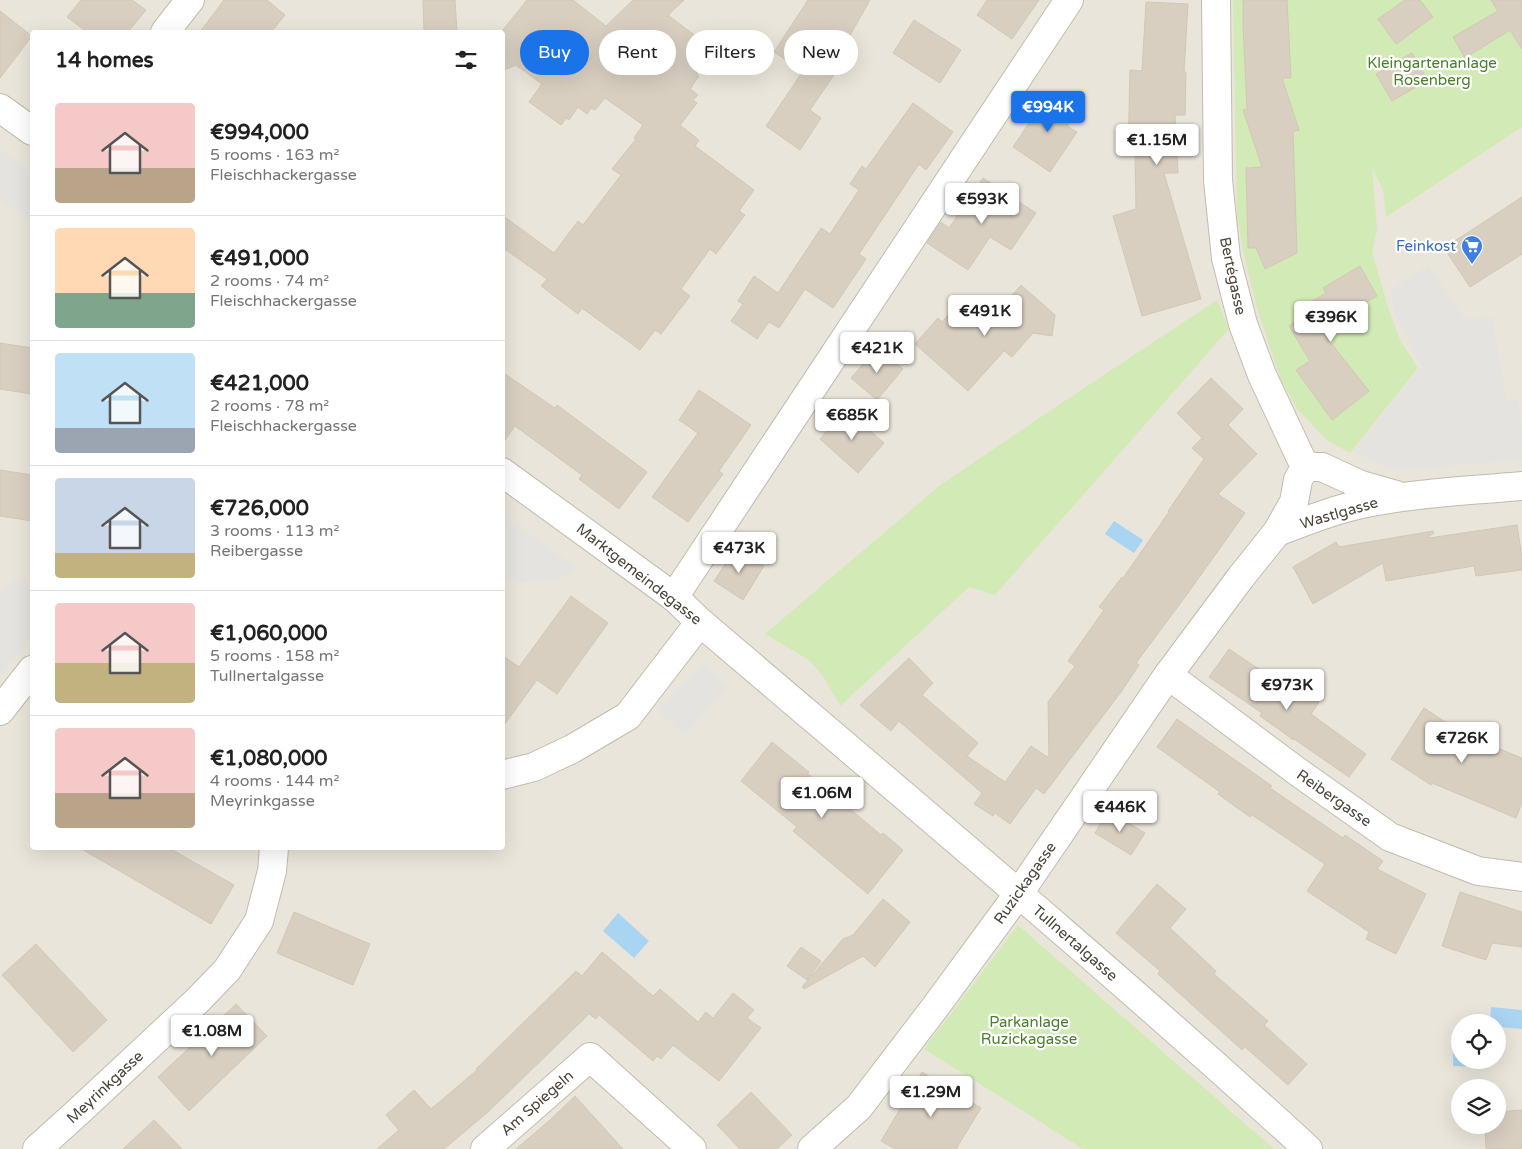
<!DOCTYPE html>
<html lang="en">
<head>
<meta charset="utf-8">
<style>
	:root { --surface:#fff; --page:#f6f6f6; --text:#222; --muted:#767676; --line:#e0e0e0; --accent:#1a73e8 }
	body { margin:0; font-family:"Varela Round",sans-serif; background:var(--page); color:var(--text); height:100vh; display:flex; flex-direction:column; font-size:19px; white-space:nowrap }
	* { box-sizing:border-box; margin:0 }
	p { font-size:16px; color:var(--muted) }
	.icon { flex:none; width:28px; height:28px; fill:none; stroke:currentColor; stroke-width:2; stroke-linecap:round; stroke-linejoin:round }
	.map { position:relative; flex:1; overflow:hidden }
	.side { position:absolute; left:30px; top:30px; width:475px; height:820px; display:flex; flex-direction:column; background:var(--surface); border-radius:5px; box-shadow:0 5px 20px #0002 }
	.side>* { flex:none }
	.guide { position:absolute; left:520px; top:30px; width:475px; height:45px; display:flex; gap:10px }
	.tools { position:absolute; left:1451px; top:1014px; display:grid; gap:10px }
	.tools a { display:grid; place-items:center; width:55px; height:55px; border-radius:50%; background:var(--surface); box-shadow:0 5px 20px #0002; font-size:25px }
	.price { position:absolute; translate:-50% -42px; padding:0 11px; border-radius:5px; background:#fff; color:#222; font-size:16px; line-height:32px; filter:drop-shadow(0 1px 2px #0008) }
	.price::after { content:''; position:absolute; left:50%; top:30px; width:15px; height:11px; margin-left:-8px; background:inherit; clip-path:polygon(0 0,100% 0,50% 100%) }
	.price.active { background:var(--accent); color:#fff }
	ul { padding:0; list-style:none }
	li { display:flex; align-items:center; gap:15px; height:125px; padding:0 25px }
	li+li { border-top:1px solid var(--line) }
	li span { display:grid; place-items:center; flex:none; width:140px; height:100px; border-radius:5px; color:#555 }
	li>.icon { margin-inline-start:auto }
	span .icon { width:60px; height:60px; fill:#fffc; stroke-width:1 }
	li b { font-size:21px }
	h2 { display:flex; justify-content:space-between; align-items:center; height:60px; padding:0 25px; font-size:21px }
	.chip { padding:0 18px; border-radius:22px; background:var(--surface); box-shadow:0 5px 20px #0002; font-size:18px; line-height:45px }
	.chip.active { background:var(--accent); color:#fff }
	.map>svg:first-child { display:block }
	.residential { fill:#eae5da; fill-rule:evenodd }
	.green { fill:#d2eab5 }
	.parking { fill:#e5e3e0 }
	.water { fill:#a9d4f2 }
	.building { fill:#d8cfc1; stroke:#d3c7b4 }
	.lines { fill:none; stroke-linecap:round; stroke-linejoin:round }
	.street-casing { stroke:#c2bbae; stroke-width:30 }
	.street { stroke:#fff; stroke-width:28 }
	.labels { text-anchor:middle; stroke-width:4.5; stroke-linejoin:round; paint-order:stroke }
	.park-label { font-size:15px; fill:#4a7f2a; stroke:#fff }
	.shop-label { font-size:15px; fill:#366cbe; stroke:#fff; text-anchor:end }
	.street-label { font-size:15px; fill:#4b4439; stroke:#fff }
</style>
</head>
<body>
<div class="map">
<svg width="1522" height="1149" viewBox="0 0 1522 1149">
	<rect width="100%" height="100%" fill="#f6f3ec"/>
	<!-- residential -->
	<path class="residential" d="M0,0h1359l163,100v1049h-1522zM32,32h470v816h-470zM1460,1022h38v38h-38zM1460,1088h38v37h-38z"/>
	<!-- green -->
	<g class="green">
		<polygon points="1233,0 1522,0 1522,127 1386,217 1383,190 1372,168 1377,229 1372,252 1388,307 1400,340 1418,368 1350,453 1328,441 1297,409 1281,380 1257,308 1243,251 1237,215"/>
		<polygon points="1217,300 1229,329 995,595 969,587 840,706 823,676 809,660 765,634 939,486 1054,408"/>
		<polygon points="1018,925 1274,1149 1083,1149 924,1049"/>
	</g>
	<!-- parking -->
	<g class="parking">
		<polygon points="0,150 32,173 32,222 0,199"/>
		<polygon points="1428,265 1464,319 1492,317 1507,401 1518,398 1522,429 1522,460 1397,470 1353,452 1421,366 1393,308 1391,290"/>
		<polygon points="502,516 503,516 579,569 570,575 544,581 519,582 503,577"/>
		<polygon points="13,579 32,582 32,636 0,676 0,595"/>
		<polygon points="704,662 728,686 685,735 657,710"/>
	</g>
	<!-- water -->
	<g class="water">
		<polygon points="1114,521 1143,540 1134,553 1105,534"/>
		<polygon points="618,913 649,941 634,958 603,931"/>
		<polygon points="1491,1007 1522,1010 1522,1029 1498,1027 1498,1022 1490,1022"/>
		<polygon points="1453,1050 1460,1050 1460,1060 1484,1060 1483,1067 1453,1066"/>
	</g>
	<!-- building -->
	<g class="building">
		<polygon points="81,0 132,0 146,10 128,32 87,32 67,17"/>
		<polygon points="224,0 267,0 285,15 271,32 200,32"/>
		<polygon points="423,0 455,0 457,32 424,32"/>
		<polygon points="527,0 573,0 606,26 633,0 684,0 668,15 702,41 698,46 701,49 691,62 700,68 696,73 699,76 690,89 698,95 693,100 697,103 680,125 699,140 695,146 754,190 739,211 745,215 716,254 710,249 681,289 690,296 661,334 655,330 640,350 582,308 578,314 541,286 547,279 502,247 502,215 554,253 578,221 583,225 621,175 612,169 636,139 634,138 643,125 605,98 595,110 591,108 587,114 578,107 569,120 566,118 561,125 529,102 542,84 516,65 502,71 502,31"/>
		<polygon points="808,0 870,0 835,62 840,66 810,110 821,118 800,150 766,126 803,71 774,52"/>
		<polygon points="987,0 1039,0 1012,39 977,15"/>
		<polygon points="1243,0 1287,0 1291,78 1282,78 1299,130 1293,132 1297,253 1265,269 1256,248 1248,248 1246,168 1262,167 1243,110 1247,109 1243,25"/>
		<polygon points="1405,0 1420,0 1433,17 1396,44 1378,19"/>
		<polygon points="1491,0 1522,0 1522,49 1510,30 1465,58 1453,37 1498,11"/>
		<polygon points="1146,2 1188,4 1184,72 1186,72 1185,115 1175,115 1178,173 1164,173 1201,299 1142,316 1113,216 1136,209 1135,154 1128,154 1130,70 1142,71"/>
		<polygon points="0,11 32,36 0,78"/>
		<polygon points="914,20 961,50 940,83 893,53"/>
		<polygon points="1412,53 1428,80 1392,101 1376,74"/>
		<polygon points="1050,92 1078,111 1067,126 1077,132 1050,172 1013,147"/>
		<polygon points="913,103 953,132 926,170 919,164 859,254 866,259 833,308 805,289 779,328 769,322 757,339 731,321 743,304 738,301 754,276 778,293 821,228 830,234 859,190 850,184 862,166 866,169"/>
		<polygon points="983,178 1036,213 1011,250 990,237 968,270 927,243 941,222 949,228"/>
		<polygon points="1522,197 1522,254 1470,287 1444,248"/>
		<polygon points="1360,266 1377,296 1335,320 1341,330 1327,338 1369,391 1332,420 1296,370 1310,361 1289,326 1298,320 1294,312 1326,293 1323,288"/>
		<polygon points="1021,285 1055,315 1052,336 1033,333 1012,357 1004,351 968,391 915,344 938,318 942,322 955,307 981,330"/>
		<polygon points="0,343 32,348 32,394 0,389"/>
		<polygon points="878,347 903,369 877,400 851,378"/>
		<polygon points="502,372 555,408 557,405 647,472 619,509 579,479 582,475 515,426 502,444"/>
		<polygon points="1211,378 1243,409 1228,425 1257,454 1218,494 1245,513 1188,593 1136,663 1139,665 1121,692 1044,794 1036,788 1010,824 995,813 993,816 974,804 982,793 899,721 891,731 860,705 909,658 933,683 922,695 978,743 967,756 1005,782 1031,746 1049,758 1048,702 1075,666 1068,661 1104,610 1099,607 1122,577 1123,578 1169,512 1168,511 1204,459 1192,448 1202,438 1177,413"/>
		<polygon points="699,390 751,425 719,471 723,474 688,522 652,497 698,433 679,420"/>
		<polygon points="846,409 884,443 858,473 820,439"/>
		<polygon points="0,470 32,475 32,521 0,516"/>
		<polygon points="1517,525 1522,557 1522,570 1476,576 1474,566 1386,581 1383,563 1313,604 1293,567 1336,542 1339,547 1433,531 1434,533 1429,536 1429,538"/>
		<polygon points="736,548 764,566 743,600 714,581"/>
		<polygon points="571,596 608,623 557,694 537,680 502,728 502,655 519,667"/>
		<polygon points="1229,649 1287,688 1290,683 1319,702 1311,714 1366,754 1349,777 1294,739 1293,740 1284,733 1260,716 1262,713 1209,677"/>
		<polygon points="1424,708 1483,747 1485,743 1522,758 1522,803 1516,818 1432,783 1431,785 1391,759"/>
		<polygon points="1177,719 1272,786 1270,788 1343,838 1345,835 1383,861 1377,869 1426,894 1396,954 1366,939 1369,932 1307,891 1325,864 1252,815 1250,817 1218,794 1220,792 1157,747"/>
		<polygon points="772,742 809,772 807,773 881,835 883,833 903,850 868,894 793,831 797,827 741,781"/>
		<polygon points="1108,811 1145,833 1131,855 1095,833"/>
		<polygon points="80,848 169,848 234,885 211,924"/>
		<polygon points="1157,884 1186,909 1170,928 1216,971 1214,974 1268,1021 1264,1025 1307,1064 1288,1085 1245,1047 1242,1050 1158,974 1160,971 1116,933"/>
		<polygon points="1460,892 1522,912 1522,947 1492,943 1486,960 1442,946"/>
		<polygon points="883,899 910,922 875,967 863,956 804,989 802,987 843,939 853,935"/>
		<polygon points="294,912 370,944 353,985 277,953"/>
		<polygon points="36,944 107,1020 73,1052 2,975"/>
		<polygon points="801,947 821,961 807,980 787,966"/>
		<polygon points="602,952 653,996 660,989 698,1022 706,1012 713,1018 733,993 754,1010 747,1018 761,1028 719,1081 673,1045 661,1059 657,1056 653,1061 599,1015 596,1019 589,1014 488,1112 444,1149 377,1149 399,1130 386,1115 414,1090 431,1109 477,1070 476,1069 576,971 582,976"/>
		<polygon points="236,1004 267,1036 189,1111 158,1077"/>
		<polygon points="922,1072 981,1108 956,1149 895,1149 881,1141"/>
		<polygon points="751,1092 792,1135 777,1149 740,1149 717,1125"/>
		<polygon points="575,1096 623,1149 516,1149 550,1120"/>
		<polygon points="1522,1110 1522,1149 1486,1149 1485,1125 1498,1125 1498,1112"/>
		<polygon points="154,1120 182,1149 123,1149"/>
	</g>
	<g class="lines">
		<!-- street casing -->
		<g class="street-casing">
			<g id="street">
				<polyline points="165,32 190,0"/>
				<polyline points="0,108 32,131"/>
				<polyline points="1305,467 1322,467 1361,485 1396,495"/>
				<path d="M502,472l172,125 26,25c204,174 410,346 608,527"/>
				<path d="M1277,532c26,-10 53,-21 80,-27 54,-12 110,-14 165,-19"/>
				<polyline points="674,597 1069,0"/>
				<polyline points="1168,675 1298,772 1390,837 1478,871 1522,877"/>
				<polyline points="0,711 32,670"/>
				<polyline points="502,775 534,767 572,749 628,716 700,622"/>
				<polyline points="37,1149 78,1112 197,1001 227,970 259,921 272,871 274,848"/>
				<polyline points="485,1149 590,1057 692,1149"/>
				<polyline points="812,1149 859,1107 936,1006 1019,893 1168,675 1241,577 1277,532 1294,502 1298,480 1305,467 1262,375 1243,324 1226,258 1218,180 1216,0"/>
			</g>
		</g>
		<!-- street -->
		<use href="#street" class="street"/>
	</g>
	<!-- icons -->
	<defs>
		<g id="supermarket-pin" transform="scale(1.125)"><path d="M0 17L-7.5 6A9.5 9.5 0 1 1 7.5 6Z" fill="#3f7fe0" stroke="#fff"/><path d="M-6-5.5h2.5l.6 2H6L4.5 2H-2.5L-4.4-4H-6ZM-1.5 3.2a1.3 1.3 0 1 0 .1 0ZM3 3.2a1.3 1.3 0 1 0 .1 0Z" fill="#fff"/></g>
	</defs>
	<g fill-rule="evenodd">
		<use href="#supermarket-pin" x="1472" y="246"/>
	</g>
	<g class="labels">
		<!-- park labels -->
		<g class="park-label">
			<text x="1432" y="68">Kleingartenanlage<tspan x="1432" dy="17">Rosenberg</tspan></text>
			<text x="1029" y="1027">Parkanlage<tspan x="1029" dy="17">Ruzickagasse</tspan></text>
		</g>
		<!-- shop labels -->
		<g class="shop-label">
			<text x="1456" y="251">Feinkost</text>
		</g>
		<!-- street labels -->
		<g class="street-label">
			<text transform="translate(1233 276) rotate(78)" y="5">Bertégasse</text>
			<text transform="translate(1339 513) rotate(-16)" y="5">Wastlgasse</text>
			<text transform="translate(639 574) rotate(38)" y="5">Marktgemeindegasse</text>
			<text transform="translate(1334 798) rotate(35)" y="5">Reibergasse</text>
			<text transform="translate(1025 883) rotate(-55)" y="5">Ruzickagasse</text>
			<text transform="translate(1075 943) rotate(41)" y="5">Tullnertalgasse</text>
			<text transform="translate(105 1087) rotate(-43)" y="5">Meyrinkgasse</text>
			<text transform="translate(537 1103) rotate(-41)" y="5">Am Spiegeln</text>
		</g>
	</g>
</svg>
<div class="tools">
<a><svg class="icon" aria-label="locate" viewBox="0 0 24 24"><circle cx="12" cy="12" r="6"/><path d="M12 2v4M12 18v4M2 12h4M18 12h4"/></svg></a>
<a><svg class="icon" aria-label="layers" viewBox="0 0 24 24"><path d="M12 4l9 5-9 5-9-5zM3 14l9 5 9-5"/></svg></a>
</div>
<b class="price active" style="left:1048px;top:133px">€994K</b>
<b class="price" style="left:1157px;top:166px">€1.15M</b>
<b class="price" style="left:982px;top:225px">€593K</b>
<b class="price" style="left:985px;top:337px">€491K</b>
<b class="price" style="left:1331px;top:343px">€396K</b>
<b class="price" style="left:877px;top:374px">€421K</b>
<b class="price" style="left:852px;top:441px">€685K</b>
<b class="price" style="left:739px;top:574px">€473K</b>
<b class="price" style="left:1287px;top:711px">€973K</b>
<b class="price" style="left:1462px;top:764px">€726K</b>
<b class="price" style="left:822px;top:819px">€1.06M</b>
<b class="price" style="left:1120px;top:833px">€446K</b>
<b class="price" style="left:212px;top:1057px">€1.08M</b>
<b class="price" style="left:931px;top:1118px">€1.29M</b>
<div class="guide">
<a class="chip active">Buy</a>
<a class="chip">Rent</a>
<a class="chip">Filters</a>
<a class="chip">New</a>
</div>
<section class="side">
<h2>14 homes<svg class="icon" aria-label="filters" viewBox="0 0 24 24"><path d="M4 7h16M4 17h16"/><circle cx="9" cy="7" r="2"/><circle cx="15" cy="17" r="2"/></svg></h2>
<ul>
<li><span style="background:linear-gradient(#f6c9c9 65%,#b9a48a 0)"><svg class="icon" aria-label="home" viewBox="0 0 24 24"><path d="M3 11l9-7 9 7M6 9v11h12V9"/></svg></span><div><b>€994,000</b><p>5 rooms · 163 m²</p><p>Fleischhackergasse</p></div></li>
<li><span style="background:linear-gradient(#ffd9b3 65%,#7fa58c 0)"><svg class="icon" aria-label="home" viewBox="0 0 24 24"><path d="M3 11l9-7 9 7M6 9v11h12V9"/></svg></span><div><b>€491,000</b><p>2 rooms · 74 m²</p><p>Fleischhackergasse</p></div></li>
<li><span style="background:linear-gradient(#bfe0f5 75%,#9aa5b1 0)"><svg class="icon" aria-label="home" viewBox="0 0 24 24"><path d="M3 11l9-7 9 7M6 9v11h12V9"/></svg></span><div><b>€421,000</b><p>2 rooms · 78 m²</p><p>Fleischhackergasse</p></div></li>
<li><span style="background:linear-gradient(#c9d6e8 75%,#c2b280 0)"><svg class="icon" aria-label="home" viewBox="0 0 24 24"><path d="M3 11l9-7 9 7M6 9v11h12V9"/></svg></span><div><b>€726,000</b><p>3 rooms · 113 m²</p><p>Reibergasse</p></div></li>
<li><span style="background:linear-gradient(#f6c9c9 60%,#c2b280 0)"><svg class="icon" aria-label="home" viewBox="0 0 24 24"><path d="M3 11l9-7 9 7M6 9v11h12V9"/></svg></span><div><b>€1,060,000</b><p>5 rooms · 158 m²</p><p>Tullnertalgasse</p></div></li>
<li><span style="background:linear-gradient(#f6c9c9 65%,#b9a48a 0)"><svg class="icon" aria-label="home" viewBox="0 0 24 24"><path d="M3 11l9-7 9 7M6 9v11h12V9"/></svg></span><div><b>€1,080,000</b><p>4 rooms · 144 m²</p><p>Meyrinkgasse</p></div></li>
</ul>
</section>
</div>
</body>
</html>
